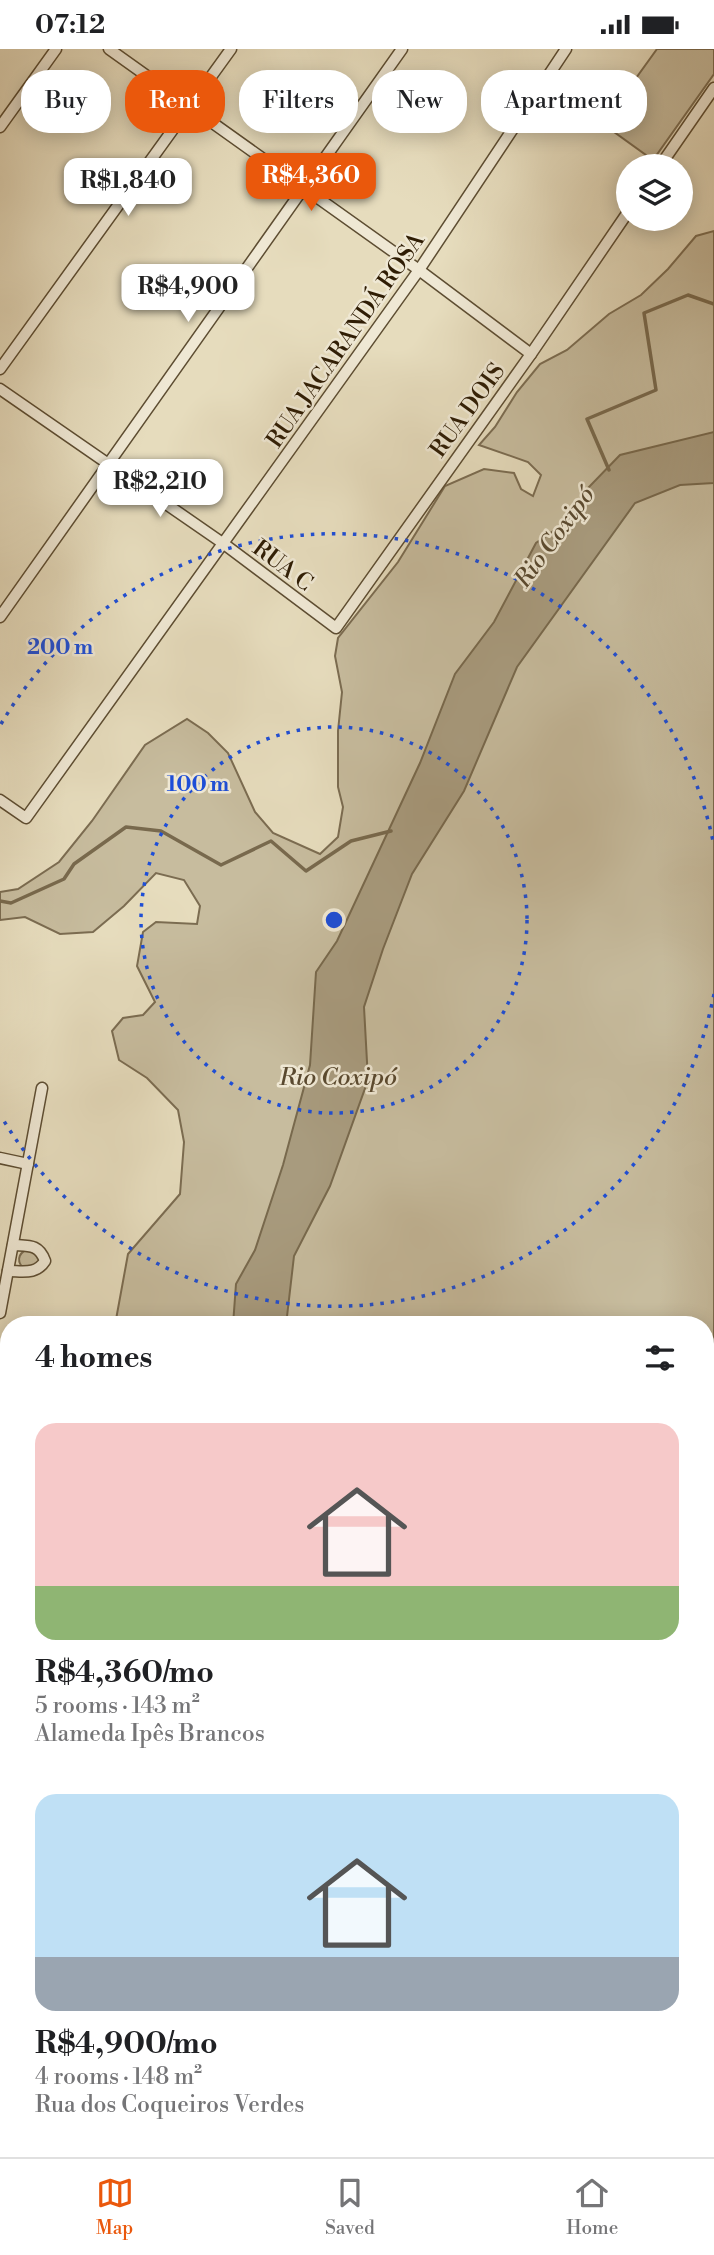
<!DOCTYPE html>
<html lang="en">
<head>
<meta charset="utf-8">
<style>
	:root { --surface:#fff; --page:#f2f2f2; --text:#202124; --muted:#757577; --line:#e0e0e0; --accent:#ea580c }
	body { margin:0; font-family:"Libre Bodoni",serif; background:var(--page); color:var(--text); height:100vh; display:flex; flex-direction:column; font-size:26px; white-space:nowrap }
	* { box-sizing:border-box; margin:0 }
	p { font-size:23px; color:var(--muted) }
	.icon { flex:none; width:38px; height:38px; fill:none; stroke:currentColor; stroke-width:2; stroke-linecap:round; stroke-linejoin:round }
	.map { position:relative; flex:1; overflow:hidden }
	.panel { position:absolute; left:0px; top:1267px; width:714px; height:842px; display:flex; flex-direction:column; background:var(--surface); border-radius:28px 28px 0 0; box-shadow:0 4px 18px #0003 }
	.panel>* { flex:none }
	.top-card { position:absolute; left:21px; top:21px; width:672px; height:63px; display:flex; gap:14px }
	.buttons { position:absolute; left:616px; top:105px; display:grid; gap:14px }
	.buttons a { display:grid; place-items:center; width:77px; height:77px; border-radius:50%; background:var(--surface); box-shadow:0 4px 18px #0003; font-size:35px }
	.price { position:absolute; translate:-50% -60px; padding:0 16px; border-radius:14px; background:#fff; color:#222; font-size:23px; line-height:46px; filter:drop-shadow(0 2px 4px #0008) }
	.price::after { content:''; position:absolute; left:50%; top:42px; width:21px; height:16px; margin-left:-10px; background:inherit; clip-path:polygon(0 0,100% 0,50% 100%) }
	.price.on { background:var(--accent); color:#fff }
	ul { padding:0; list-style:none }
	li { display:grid; align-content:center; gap:14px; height:371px; padding:0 35px }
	li span { display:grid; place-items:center; height:217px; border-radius:21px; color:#555 }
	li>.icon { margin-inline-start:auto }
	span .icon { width:126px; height:126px; fill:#fffc; stroke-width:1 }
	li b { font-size:30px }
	h2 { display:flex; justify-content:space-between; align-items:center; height:84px; padding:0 35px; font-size:30px }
	.pill { padding:0 24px; border-radius:28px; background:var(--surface); box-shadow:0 4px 18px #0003; font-size:24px; line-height:63px }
	.pill.on { background:var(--accent); color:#fff }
	.status { display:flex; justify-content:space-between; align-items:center; height:49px; padding:0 35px; background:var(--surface); direction:ltr }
	.status svg { height:19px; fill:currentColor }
	.tabs { display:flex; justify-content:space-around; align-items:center; height:98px; border-top:2px solid var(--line); background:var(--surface); font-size:19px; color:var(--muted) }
	.tabs a { display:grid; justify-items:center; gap:4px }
	.tabs .on { color:var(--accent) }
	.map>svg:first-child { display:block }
	.green { fill:#c7bc9e; stroke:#7b6c51; stroke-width:2 }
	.water { fill:#a89b7e; stroke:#78694d; stroke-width:2 }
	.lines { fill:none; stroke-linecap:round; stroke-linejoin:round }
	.stream { stroke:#78694d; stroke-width:3.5 }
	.street-casing { stroke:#5d4d32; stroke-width:13 }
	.primary-casing { stroke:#2f1d04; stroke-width:19 }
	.street { stroke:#efe8d4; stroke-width:10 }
	.primary { stroke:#e6dcbd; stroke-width:16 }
	.ring { fill:none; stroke:#1d4ed8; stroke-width:3.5; stroke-dasharray:3.5 7 }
	.labels { text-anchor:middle; stroke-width:5; stroke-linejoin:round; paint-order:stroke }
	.street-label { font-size:23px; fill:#2f1d04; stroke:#efe8d4 }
	.water-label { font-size:24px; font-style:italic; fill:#59492f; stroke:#efe8d4 }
	.centre { fill:#1d4ed8; stroke:#efe8d4; stroke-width:3.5 }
	.ring-label { font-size:21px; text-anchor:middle; font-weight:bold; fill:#1d4ed8; stroke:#efe8d4; stroke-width:5; stroke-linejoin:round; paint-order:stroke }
</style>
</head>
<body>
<div class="status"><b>07:12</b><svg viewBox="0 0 49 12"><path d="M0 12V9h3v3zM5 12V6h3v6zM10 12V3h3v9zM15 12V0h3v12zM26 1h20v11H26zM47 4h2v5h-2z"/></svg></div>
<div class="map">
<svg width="714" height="2108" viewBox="0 0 714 2108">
	<rect width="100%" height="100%" fill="#e6dcbd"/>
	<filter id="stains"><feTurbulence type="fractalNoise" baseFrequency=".00286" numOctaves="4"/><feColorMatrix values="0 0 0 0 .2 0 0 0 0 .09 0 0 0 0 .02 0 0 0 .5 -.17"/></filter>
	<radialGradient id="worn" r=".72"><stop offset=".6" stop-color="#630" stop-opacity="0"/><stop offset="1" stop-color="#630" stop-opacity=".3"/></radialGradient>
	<!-- green -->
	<g class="green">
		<polygon points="657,0 714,0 714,25 653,111 603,75"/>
		<polygon points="714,182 714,1725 705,1724 705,1276 115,1276 128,1205 180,1145 184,1093 178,1061 147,1029 119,1011 112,982 123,969 143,966 155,953 137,917 143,883 156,873 197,875 200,857 184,831 156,824 124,857 93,883 60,885 25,868 0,871 0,843 18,840 59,813 92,772 145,696 187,670 208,684 228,704 255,763 273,784 320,805 338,788 343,758 338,738 338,682 342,643 335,607 338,589 398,513 445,437 484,420 514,424 521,440 533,447 541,426 528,413 479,396 495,378 517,343 540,315 567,301 609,265 641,246 668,220 696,187"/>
		<path d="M31,1199l10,10 -2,7 -16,3c-8,-9 -3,-17 8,-20z"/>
		<polygon points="0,1385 9,1386 9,1492 0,1515"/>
		<polygon points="0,1712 9,1713 9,2100 38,2100 37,2108 0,2108"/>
		<polygon points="705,1986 714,1987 714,2108 82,2108 82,2100 705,2100"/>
	</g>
	<!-- water -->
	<g class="water">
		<polygon points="714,383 714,434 680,436 635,454 517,618 464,742 412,825 383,900 364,958 368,1031 330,1137 294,1207 286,1276 233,1276 236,1235 255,1201 283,1116 310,1016 316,923 337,892 420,714 455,625 494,573 536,494 575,467 587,440 620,406"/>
		<polygon points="38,2100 82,2100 82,2108 37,2108"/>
	</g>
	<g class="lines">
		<!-- stream -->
		<g class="stream">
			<polyline points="609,421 587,370 656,341 644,264 688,246 714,255"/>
			<polyline points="0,852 11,854 64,830 74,815 126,778 161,782 221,816 271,792 306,822 351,792 391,782"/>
			<polyline points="0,1770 9,1773"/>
		</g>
		<!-- street casing -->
		<g class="street-casing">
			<g id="street">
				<polyline points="109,0 419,221 531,305"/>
				<polyline points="0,78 56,0"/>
				<polyline points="660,117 714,39"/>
				<polyline points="0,320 231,0"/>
				<polyline points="0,340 224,495 336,579 531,305 628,163"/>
				<polyline points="0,568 402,0"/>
				<polyline points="0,751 26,769 419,221 566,0"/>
				<polyline points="0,1109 28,1115"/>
				<path d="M8,1222c15,0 28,4 37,-10 -6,-17 -16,-15 -32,-16"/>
				<polyline points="0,1264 42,1039"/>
				<polyline points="714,1892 712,1908 714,1917"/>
			</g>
		</g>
		<!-- primary casing -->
		<g class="primary-casing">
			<g id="primary">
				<polyline points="0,1631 9,1633"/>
				<polyline points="0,1677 9,1678"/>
				<polyline points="705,1760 714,1762"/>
				<polyline points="705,1802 714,1803"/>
			</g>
		</g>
		<!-- street -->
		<use href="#street" class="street"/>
		<!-- primary -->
		<use href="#primary" class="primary"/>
	</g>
	<!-- distance rings -->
	<g class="ring">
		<circle cx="334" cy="871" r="193"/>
		<path d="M714 945A387 387 0 0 1 1 1067M1 675A387 387 0 0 1 714 797"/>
	</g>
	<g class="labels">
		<!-- street labels -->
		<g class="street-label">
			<text transform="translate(345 291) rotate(-55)" y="8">RUA JACARANDÁ ROSA</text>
			<text transform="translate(467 361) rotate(-54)" y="8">RUA DOIS</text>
			<text transform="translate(283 516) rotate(37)" y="8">RUA C</text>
		</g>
		<!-- water labels -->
		<g class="water-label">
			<text transform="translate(554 488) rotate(-54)" y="8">Rio Coxipó</text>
			<text x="338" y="1036">Rio Coxipó</text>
		</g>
	</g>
	<circle cx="334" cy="871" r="10" class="centre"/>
	<g class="ring-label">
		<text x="60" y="605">200 m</text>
		<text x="198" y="742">100 m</text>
	</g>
	<rect width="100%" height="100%" filter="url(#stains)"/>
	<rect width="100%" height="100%" fill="url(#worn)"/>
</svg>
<div class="buttons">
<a><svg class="icon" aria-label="layers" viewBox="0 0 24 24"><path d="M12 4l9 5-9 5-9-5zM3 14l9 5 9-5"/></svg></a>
</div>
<b class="price on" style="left:311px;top:164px">R$4,360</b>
<b class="price" style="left:128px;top:169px">R$1,840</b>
<b class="price" style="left:188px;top:275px">R$4,900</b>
<b class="price" style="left:160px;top:470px">R$2,210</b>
<div class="top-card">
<a class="pill">Buy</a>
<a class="pill on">Rent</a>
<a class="pill">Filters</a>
<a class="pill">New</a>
<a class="pill">Apartment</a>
</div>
<section class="panel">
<h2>4 homes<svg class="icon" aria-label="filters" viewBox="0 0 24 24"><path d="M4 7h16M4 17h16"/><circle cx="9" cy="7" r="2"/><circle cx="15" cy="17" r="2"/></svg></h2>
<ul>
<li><span style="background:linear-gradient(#f6c9c9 75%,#8fb573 0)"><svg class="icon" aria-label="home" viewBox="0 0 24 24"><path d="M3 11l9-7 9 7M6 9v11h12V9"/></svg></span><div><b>R$4,360/mo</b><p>5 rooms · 143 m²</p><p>Alameda Ipês Brancos</p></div></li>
<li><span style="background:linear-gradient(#bfe0f5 75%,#9aa5b1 0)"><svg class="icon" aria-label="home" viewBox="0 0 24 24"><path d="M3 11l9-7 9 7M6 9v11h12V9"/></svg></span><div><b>R$4,900/mo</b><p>4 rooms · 148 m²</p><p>Rua dos Coqueiros Verdes</p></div></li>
</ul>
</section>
</div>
<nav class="tabs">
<a class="on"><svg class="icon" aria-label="map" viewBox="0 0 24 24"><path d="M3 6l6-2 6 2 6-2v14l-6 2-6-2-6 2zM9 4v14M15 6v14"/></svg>Map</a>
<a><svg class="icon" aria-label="saved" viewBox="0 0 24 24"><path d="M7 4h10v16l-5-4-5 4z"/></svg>Saved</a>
<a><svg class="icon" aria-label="home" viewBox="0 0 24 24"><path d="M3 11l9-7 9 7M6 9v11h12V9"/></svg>Home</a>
</nav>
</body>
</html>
